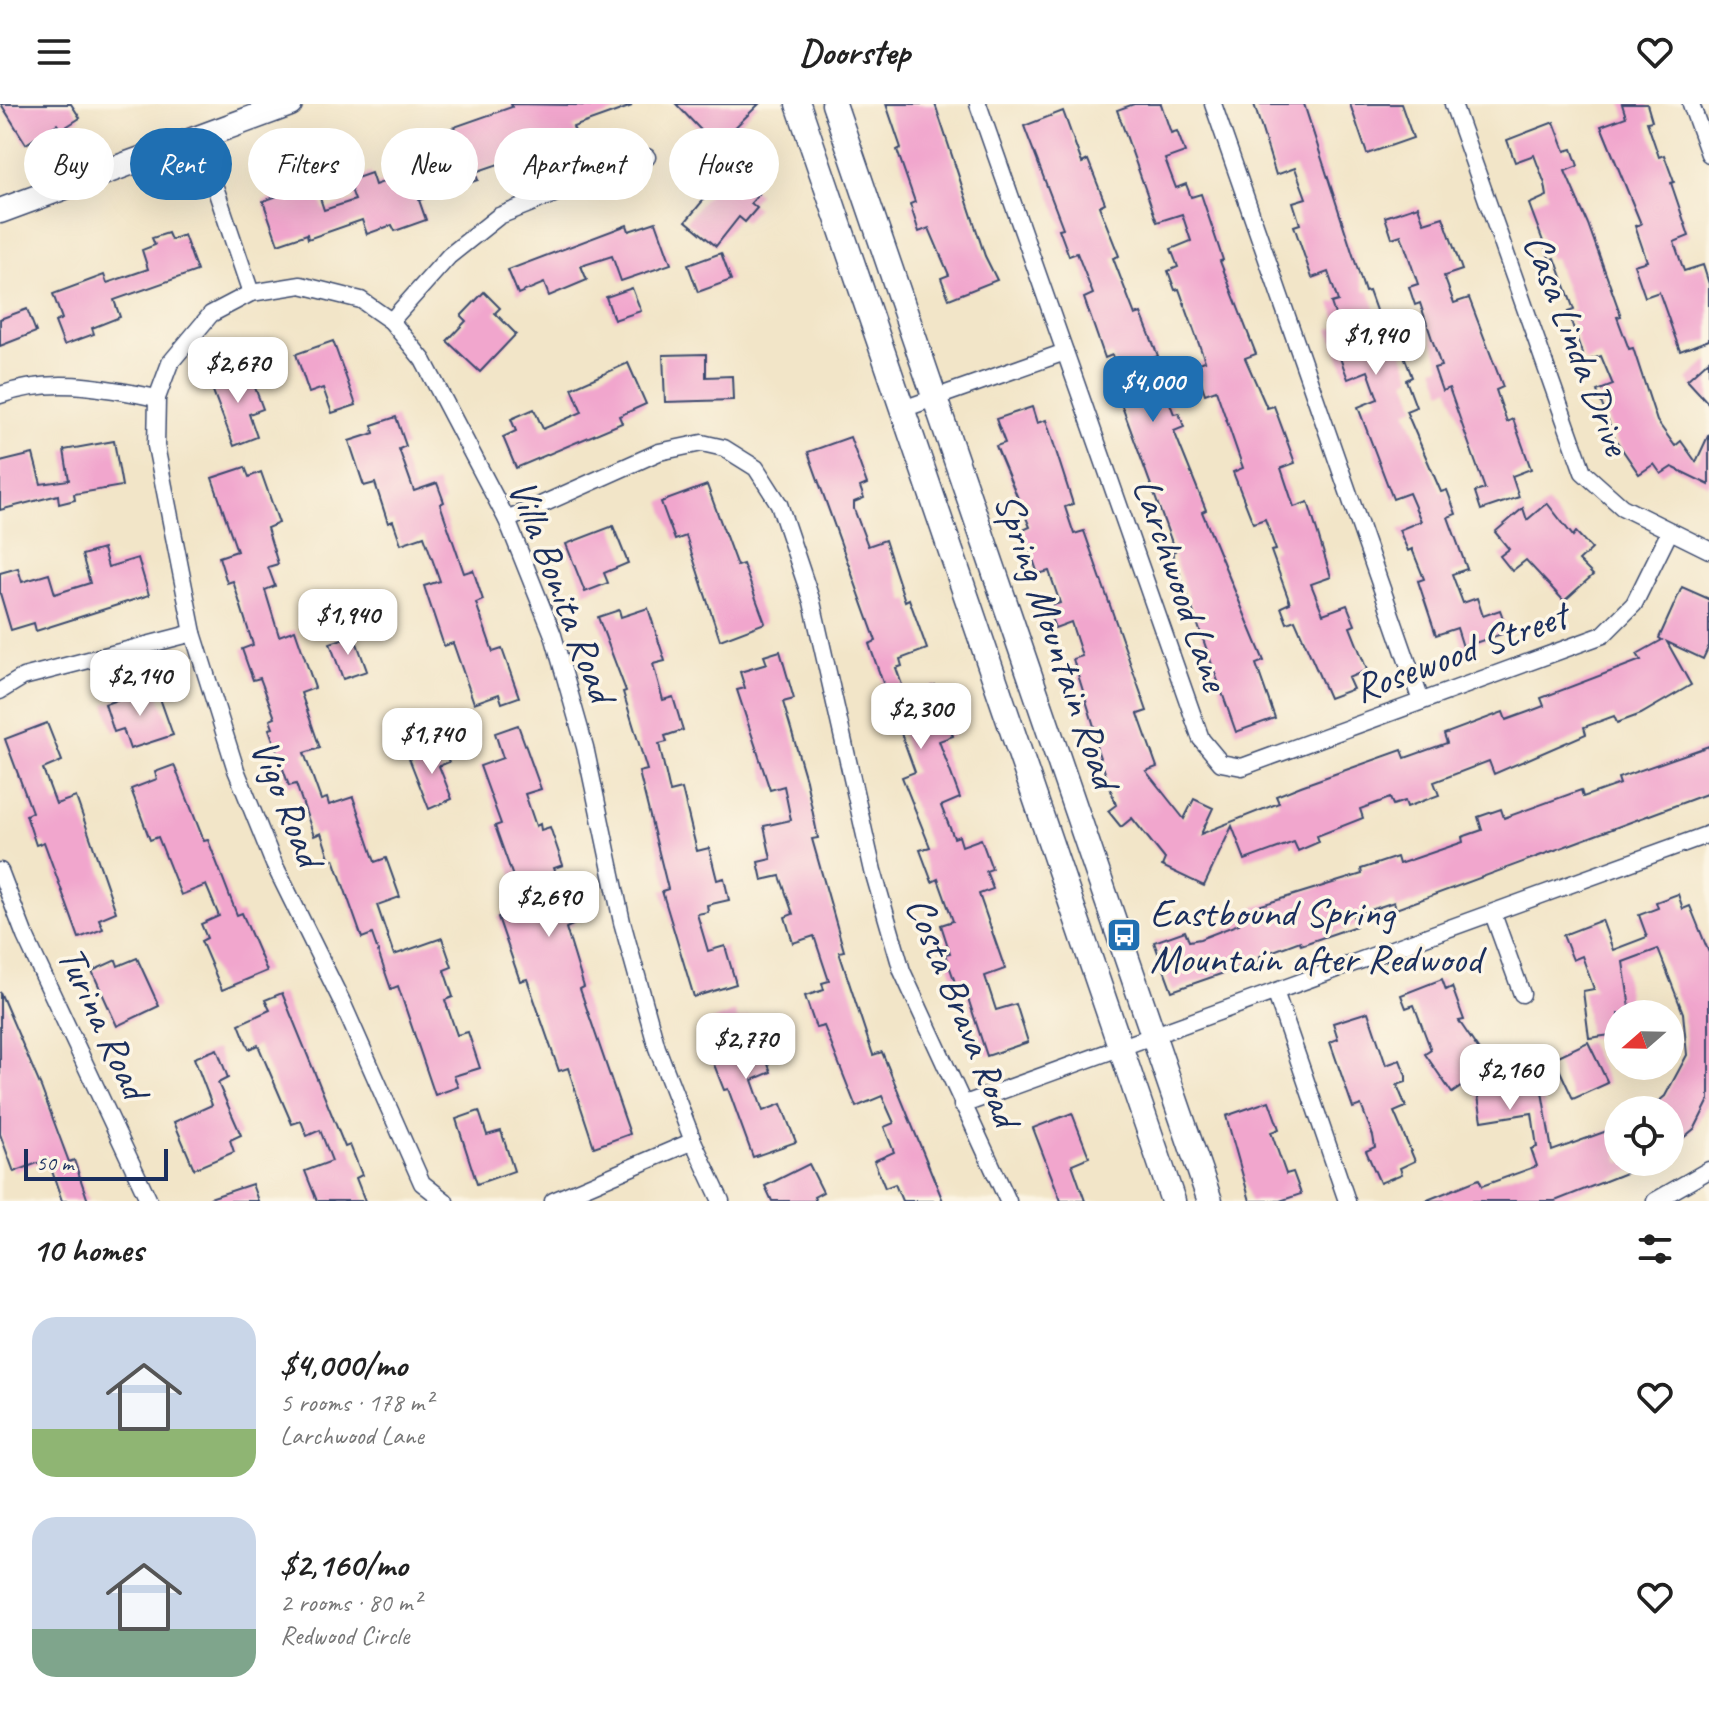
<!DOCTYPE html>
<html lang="en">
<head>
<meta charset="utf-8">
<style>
	:root { --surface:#fff; --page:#f2f2f2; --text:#222; --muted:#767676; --accent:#1f6fb2 }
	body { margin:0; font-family:Caveat,sans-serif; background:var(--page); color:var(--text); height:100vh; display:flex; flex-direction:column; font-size:30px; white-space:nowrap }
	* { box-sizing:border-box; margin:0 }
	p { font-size:26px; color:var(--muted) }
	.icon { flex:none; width:44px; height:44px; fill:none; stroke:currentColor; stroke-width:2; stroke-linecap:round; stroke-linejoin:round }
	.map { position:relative; height:1097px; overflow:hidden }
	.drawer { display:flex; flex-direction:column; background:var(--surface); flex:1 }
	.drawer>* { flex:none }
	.guide { position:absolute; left:24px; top:24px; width:800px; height:72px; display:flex; gap:16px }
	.needle { width:52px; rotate:250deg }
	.fabs { position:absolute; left:1604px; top:896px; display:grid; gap:16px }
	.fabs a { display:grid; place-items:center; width:80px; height:80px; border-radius:50%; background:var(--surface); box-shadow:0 8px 32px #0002; font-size:40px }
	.scale { position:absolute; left:24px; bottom:20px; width:144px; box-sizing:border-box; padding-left:8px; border:4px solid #1b2f5e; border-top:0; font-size:22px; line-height:28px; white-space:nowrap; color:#1b2f5e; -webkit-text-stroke:6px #fcf5e5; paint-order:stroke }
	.price { position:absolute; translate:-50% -68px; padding:0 18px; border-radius:16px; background:#fff; color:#222; font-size:26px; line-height:52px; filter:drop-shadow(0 2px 4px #0008) }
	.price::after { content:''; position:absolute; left:50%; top:48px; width:24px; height:18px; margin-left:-12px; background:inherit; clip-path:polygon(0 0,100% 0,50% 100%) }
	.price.active { background:var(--accent); color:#fff }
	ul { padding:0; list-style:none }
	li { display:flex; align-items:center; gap:24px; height:200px; padding:0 32px }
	li span { display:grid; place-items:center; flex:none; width:224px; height:160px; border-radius:24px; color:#555 }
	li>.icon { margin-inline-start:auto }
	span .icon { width:96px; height:96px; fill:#fffc; stroke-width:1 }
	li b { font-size:34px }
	h2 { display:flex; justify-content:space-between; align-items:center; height:96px; padding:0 32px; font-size:34px }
	.chip { padding:0 28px; border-radius:36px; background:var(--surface); box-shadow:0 8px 32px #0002; font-size:28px; line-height:72px }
	.chip.active { background:var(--accent); color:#fff }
	header { display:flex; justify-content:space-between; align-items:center; height:104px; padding:0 32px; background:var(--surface); font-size:36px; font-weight:700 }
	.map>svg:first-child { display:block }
	.building { fill:#f1a6cd }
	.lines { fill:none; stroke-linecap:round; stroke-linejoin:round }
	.street-casing { stroke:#3b4a6e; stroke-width:19 }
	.secondary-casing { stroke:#3b4a6e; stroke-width:27 }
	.street { stroke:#fff; stroke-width:16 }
	.secondary { stroke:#fff; stroke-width:24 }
	.labels { text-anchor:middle; stroke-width:7; stroke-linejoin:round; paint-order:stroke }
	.street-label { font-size:40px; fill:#1b2f5e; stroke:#fcf5e5 }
	.poi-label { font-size:40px; fill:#1b2f5e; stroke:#fcf5e5; text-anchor:start }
</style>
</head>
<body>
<header><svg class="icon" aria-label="menu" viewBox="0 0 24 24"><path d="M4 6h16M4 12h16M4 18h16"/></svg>Doorstep<svg class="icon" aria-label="heart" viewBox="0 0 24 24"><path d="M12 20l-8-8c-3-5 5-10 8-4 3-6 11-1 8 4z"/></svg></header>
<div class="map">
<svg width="1709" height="1097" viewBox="0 0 1709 1097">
	<rect width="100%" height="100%" fill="#fcf5e5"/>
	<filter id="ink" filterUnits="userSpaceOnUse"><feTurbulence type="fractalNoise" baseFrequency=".0125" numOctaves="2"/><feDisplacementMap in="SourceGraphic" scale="16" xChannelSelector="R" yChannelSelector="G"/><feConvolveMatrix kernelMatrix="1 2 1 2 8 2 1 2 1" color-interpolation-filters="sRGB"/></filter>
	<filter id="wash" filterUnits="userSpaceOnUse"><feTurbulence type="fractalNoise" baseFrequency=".006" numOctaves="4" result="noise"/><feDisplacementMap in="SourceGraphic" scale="32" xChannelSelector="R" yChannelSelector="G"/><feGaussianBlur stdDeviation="1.8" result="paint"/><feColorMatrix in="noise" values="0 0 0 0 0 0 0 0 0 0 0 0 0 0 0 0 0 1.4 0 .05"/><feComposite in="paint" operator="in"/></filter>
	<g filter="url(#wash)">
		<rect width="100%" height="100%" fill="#f2e5c8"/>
		<g id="blocks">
			<!-- building -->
			<g class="building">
				<polygon points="1,0 71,0 80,14 61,26 57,20 26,40"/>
				<polygon points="511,0 632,2 573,23 578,34 520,56 519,53 475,68 478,76 419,96 426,116 395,127 392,121 367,130 362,116 308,135 307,130 278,140 263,97 315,79 324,106 355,96 348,77 371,69 375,81 429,62 420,35 512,3"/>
				<polygon points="676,0 759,0 716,42"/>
				<polygon points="886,0 935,0 985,152 997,176 949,195 941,174 949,171 929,124 919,128 910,100 915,98 897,46 901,44"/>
				<polygon points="1134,0 1161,0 1171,29 1177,27 1185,48 1165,55 1176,84 1186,80 1191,93 1201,90 1223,156 1220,157 1256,250 1245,254 1267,304 1274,302 1295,359 1281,364 1294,403 1308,398 1331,473 1311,480 1323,510 1347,501 1355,521 1350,523 1367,566 1348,574 1353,585 1329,594 1295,516 1287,519 1281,503 1290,499 1271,447 1276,446 1265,415 1253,419 1233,368 1243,364 1216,286 1205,290 1195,260 1205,257 1179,185 1175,186 1168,167 1178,163 1171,145 1191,137 1182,110 1157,118 1117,6"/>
				<polygon points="1254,0 1304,0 1365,188 1369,187 1387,237 1397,233 1412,273 1406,276 1416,303 1406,307 1441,388 1447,386 1456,410 1448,413 1467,465 1452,470 1463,499 1477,494 1483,512 1500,506 1508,528 1463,543 1457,524 1436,531 1418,477 1424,475 1412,445 1408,447 1399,426 1421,417 1409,389 1393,395 1358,303 1378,295 1368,267 1348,275 1329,225 1339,222 1331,199 1338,197 1328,168 1312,174 1294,122 1300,120 1293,98 1306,94 1295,64 1276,71"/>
				<polygon points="1350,0 1401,0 1413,34 1367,50"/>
				<polygon points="1622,0 1647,0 1652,17 1647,18 1659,53 1664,51 1674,78 1671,79 1689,132 1674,138 1684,167 1703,161 1709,180 1709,236 1680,247 1659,188 1645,193 1634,161 1647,157 1635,122 1641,120 1601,22 1626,13"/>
				<polygon points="1063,7 1082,59 1088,56 1105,99 1099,102 1119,152 1113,154 1135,211 1141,209 1158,252 1153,254 1174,310 1179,309 1184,323 1174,327 1206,406 1202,408 1264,557 1256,560 1275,614 1236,628 1172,448 1175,447 1119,294 1127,291 1112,251 1105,254 1084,194 1093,190 1077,149 1069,152 1059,125 1063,124 1024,22"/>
				<polygon points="1554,18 1565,47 1572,45 1578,62 1565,67 1588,120 1621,212 1617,213 1629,245 1633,244 1657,317 1675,342 1681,337 1696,358 1709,330 1709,381 1672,363 1661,370 1654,360 1639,370 1615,335 1597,287 1613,281 1601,252 1585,258 1568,208 1574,206 1555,154 1550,156 1529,100 1547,92 1545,80 1534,51 1515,58 1507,36"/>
				<polygon points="729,65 759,90 751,99 757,104 745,118 739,113 716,142 686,117"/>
				<polygon points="1418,102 1424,119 1443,113 1462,166 1444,172 1454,199 1469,194 1503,283 1496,286 1507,318 1513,315 1531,365 1512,372 1519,393 1481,406 1475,388 1485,385 1449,284 1442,287 1434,264 1441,262 1420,199 1415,201 1409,183 1418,180 1401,131 1392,134 1385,113"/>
				<polygon points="656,118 671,160 621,177 612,152 581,162 587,176 549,192 544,179 518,190 508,166 627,121 629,127"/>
				<polygon points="168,129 171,136 184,131 197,167 114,196 120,213 92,224 94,230 64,241 55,218 62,215 53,190 104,171 107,179 148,165 142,146 155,141 152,134"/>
				<polygon points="721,149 731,176 698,188 688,161"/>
				<polygon points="632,184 641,207 614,216 606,193"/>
				<polygon points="484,188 500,204 495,209 516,230 480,268 447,237 466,217 461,212"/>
				<polygon points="27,205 36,228 0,242 0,215"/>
				<polygon points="333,237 356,301 332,309 323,284 309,289 296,250"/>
				<polygon points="706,250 706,273 732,272 733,296 665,298 663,251"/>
				<polygon points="1709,256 1709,300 1687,276"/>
				<polygon points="628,259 646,300 619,312 622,319 516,364 503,333 516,327 511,315 534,305 543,325 582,308 572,284"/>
				<polygon points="248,265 263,305 249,310 257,333 234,342 210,279"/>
				<polygon points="1032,303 1037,319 1046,316 1073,400 1065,403 1074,430 1084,427 1147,607 1138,610 1157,663 1146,667 1184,715 1194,695 1213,704 1201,730 1279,699 1276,692 1301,682 1402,646 1405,654 1447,639 1444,630 1503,608 1506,616 1528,608 1544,602 1541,594 1641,556 1637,550 1662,536 1659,534 1682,483 1709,495 1709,542 1703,555 1667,538 1691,581 1641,610 1617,619 1614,612 1584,623 1586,630 1494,670 1489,657 1434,678 1439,691 1407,703 1405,697 1393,701 1390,694 1360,705 1363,714 1317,732 1319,738 1298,747 1294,738 1245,756 1232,722 1204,782 1162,762 1165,755 1132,714 1121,723 1108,707 1116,701 1094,636 1098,635 1073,555 1082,552 1071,518 1055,524 1047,503 1060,499 1049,467 1038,470 1023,426 1030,423 996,342 1005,339 996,315"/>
				<polygon points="396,313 406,342 399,345 414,387 437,379 444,398 440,400 464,469 473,466 483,496 476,499 493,548 502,545 519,593 502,599 499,590 474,599 453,539 444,542 424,482 440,477 424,432 401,440 393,417 388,419 375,379 364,382 349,337 374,329 372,321"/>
				<polygon points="850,333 867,380 860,383 864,394 854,398 854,405 868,442 885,436 905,497 909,495 927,545 900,555 902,562 896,564 906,592 935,581 953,632 939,637 960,694 941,702 954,734 959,732 962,742 981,735 992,765 986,767 993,785 979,790 1005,865 985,872 996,906 1016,900 1028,938 987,952 963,879 956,881 945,850 950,849 941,821 953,817 938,775 932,778 920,746 930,743 902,673 915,668 898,621 893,623 882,592 887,590 869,540 876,537 808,348"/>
				<polygon points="114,337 122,382 74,390 75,396 59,400 58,391 0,406 0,358 33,350 41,380 69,376 64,346"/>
				<polygon points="245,363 249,373 261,368 279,419 267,424 278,460 268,463 275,482 265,486 279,532 295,526 315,584 301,589 320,644 304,649 321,696 327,694 329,701 353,693 375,758 386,754 400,793 377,801 394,851 442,834 452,863 444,866 453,893 445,896 457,931 468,928 480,964 454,972 458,983 435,991 398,882 391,885 372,830 362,834 334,755 330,756 321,729 314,732 296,680 289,682 269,625 273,624 270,616 275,614 260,574 253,576 242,545 253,541 233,477 227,479 219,453 237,447 212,374"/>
				<polygon points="707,381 737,462 743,460 765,519 720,536 686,432 675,436 661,398"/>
				<polygon points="1547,399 1573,432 1576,428 1592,445 1579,457 1593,471 1564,497 1526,456 1512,467 1500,452 1509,445 1495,428 1523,404 1527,416"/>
				<polygon points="613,422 628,459 604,469 608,479 585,488 566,440"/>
				<polygon points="103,445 108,463 138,454 149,491 36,527 34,519 11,526 0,489 0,469 18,464 22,478 49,470 55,490 90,479 82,451"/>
				<polygon points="648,504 665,557 653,560 663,596 673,593 683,626 665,632 667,638 659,640 670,688 682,685 697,747 709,744 717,776 724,774 729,796 707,801 708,808 697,810 708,847 725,842 736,880 694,893 662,787 668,785 639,668 647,666 623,588 626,587 598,513 619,506 621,513"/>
				<polygon points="354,531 367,567 343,575 330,539"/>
				<polygon points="780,547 794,595 783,598 806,676 818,734 812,735 844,847 839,848 873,951 882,948 943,1097 902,1097 895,1080 885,1084 874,1057 894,1048 884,1023 894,1019 882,992 856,1003 824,922 816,924 805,892 824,886 822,879 829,877 814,832 793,839 785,813 793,810 780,772 762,776 758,758 771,755 764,722 791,716 784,682 770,686 737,586 745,584 740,568 767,560 764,552"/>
				<polygon points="156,583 173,631 130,645 123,625 114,628 105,600"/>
				<polygon points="47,619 62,657 43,665 56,700 76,693 116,808 99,815 103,825 79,834 44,738 36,741 26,711 32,708 5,635"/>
				<polygon points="518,621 541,685 525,690 536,722 540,720 541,726 550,723 563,761 554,764 575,820 566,824 584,883 580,885 630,1030 594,1043 568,964 559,967 527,875 520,877 498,813 524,804 495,722 501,720 480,662 503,654 495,629"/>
				<polygon points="442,641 449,658 439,662 452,695 429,705 409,654"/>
				<polygon points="1709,642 1709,689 1396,805 1394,798 1353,812 1356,822 1301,841 1300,837 1260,852 1261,856 1172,887 1154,838 1185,827 1189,837 1200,835 1239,820 1235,811 1255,803 1362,770 1361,765 1397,753 1399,760 1463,738 1462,733 1482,726 1478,713 1501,705 1504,714 1581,686 1583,693 1620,680 1618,674"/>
				<polygon points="174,661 204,737 208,736 237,811 242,809 267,867 222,886 201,837 207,834 201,820 219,812 206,781 181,791 158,733 150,736 131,685 157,675 155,668"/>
				<polygon points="1678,790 1683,805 1690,802 1709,849 1709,996 1695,1024 1670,1045 1670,1006 1648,1006 1665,992 1687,951 1683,909 1658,845 1623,858 1631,910 1618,910 1618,930 1589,934 1583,887 1594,885 1582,852 1573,856 1563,831 1602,816 1613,846 1647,833 1639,811 1658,804 1656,798"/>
				<polygon points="137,854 159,902 117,922 92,867 116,856 118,862"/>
				<polygon points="1442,875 1446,886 1452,883 1464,916 1459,917 1480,948 1474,952 1488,972 1538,964 1552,1047 1618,1023 1618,1058 1651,1059 1555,1097 1425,1097 1479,1075 1482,1082 1537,1062 1531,1045 1537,1043 1532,1009 1482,1017 1475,973 1452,989 1425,950 1431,946 1414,901 1406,904 1401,891"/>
				<polygon points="0,888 41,983 69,1058 74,1056 88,1097 62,1097 48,1055 14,1068 0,1030"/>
				<polygon points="282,889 345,1043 350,1041 362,1071 356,1074 365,1097 317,1097 305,1067 332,1057 320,1026 307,1032 301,1017 292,1020 258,941 249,945 239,920 270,906 265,896"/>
				<polygon points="735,908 738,916 749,912 771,968 752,976 763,1007 781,1000 796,1038 753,1053 728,985 724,986 699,922"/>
				<polygon points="1368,908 1386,961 1400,956 1406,972 1406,978 1397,981 1406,1003 1394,1008 1415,1057 1400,1064 1402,1070 1380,1079 1366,1047 1375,1043 1373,1032 1361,1001 1353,1004 1330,938 1338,935 1333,919"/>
				<polygon points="1588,938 1608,979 1573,995 1554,954"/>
				<polygon points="217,945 228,974 218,979 241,1031 230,1036 234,1048 194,1065 174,1018 212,1001 194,954"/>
				<polygon points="1269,997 1279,1025 1271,1028 1286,1070 1293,1068 1301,1090 1280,1097 1250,1097 1226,1012"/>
				<polygon points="479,1007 487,1031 501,1027 514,1067 477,1080 456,1015"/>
				<polygon points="1072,1009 1089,1053 1072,1060 1085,1097 1061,1097 1033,1024"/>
				<polygon points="809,1060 823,1088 814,1093 816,1097 772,1097 765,1082"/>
				<polygon points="252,1080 258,1097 210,1097 210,1094"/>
			</g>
		</g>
	</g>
	<g filter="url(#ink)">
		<use href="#blocks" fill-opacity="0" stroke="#3b4a6e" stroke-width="2"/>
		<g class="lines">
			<!-- street casing -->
			<g class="street-casing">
				<g id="street">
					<polyline points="978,0 1201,635 1221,659 1242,663 1603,531 1634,500 1670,427"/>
					<polyline points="1213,0 1421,597"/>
					<polyline points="1453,0 1583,368 1622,403 1709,446"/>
					<polyline points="1691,0 1709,50"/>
					<polyline points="198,33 251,189"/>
					<polyline points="391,217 449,152 499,112 647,53"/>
					<path d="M0,291c52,-19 105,-7 157,3"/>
					<polyline points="903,305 1065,248"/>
					<polyline points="507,416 659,348 702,339 724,344 756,364 779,400 812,498 873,767 902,867 1008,1097"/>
					<polyline points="0,587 23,573 193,529"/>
					<polyline points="0,767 25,832 149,1097"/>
					<polyline points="1493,810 1522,890"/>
					<polyline points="1276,890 1347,1097"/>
					<polyline points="962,1001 1709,730"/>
					<polyline points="445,1097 422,1079 342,898 274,760 236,666 193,529 156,342 157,294 170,259 211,210 251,189 301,181 361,196 391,217 423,256 507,416 553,531 585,643 622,818 657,944 693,1037 721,1097"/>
					<polyline points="553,1097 693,1037"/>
					<polyline points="1655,1097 1709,1066"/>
				</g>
			</g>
			<!-- secondary casing -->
			<g class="secondary-casing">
				<g id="secondary">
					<polyline points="798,0 1173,1097"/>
					<polyline points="834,0 1210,1097"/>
					<polyline points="0,107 290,0"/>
				</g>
			</g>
			<!-- street -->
			<use href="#street" class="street"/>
			<!-- secondary -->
			<use href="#secondary" class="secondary"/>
		</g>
	</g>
	<!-- icons -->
	<defs>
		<g id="bus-square" transform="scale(1.8)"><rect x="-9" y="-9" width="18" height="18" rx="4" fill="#1f6fb2" stroke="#fcf5e5"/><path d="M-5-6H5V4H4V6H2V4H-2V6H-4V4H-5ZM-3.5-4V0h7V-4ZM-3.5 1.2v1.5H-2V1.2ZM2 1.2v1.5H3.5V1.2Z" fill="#fff"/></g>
	</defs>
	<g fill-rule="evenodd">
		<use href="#bus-square" x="1124" y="831"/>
	</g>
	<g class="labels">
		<!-- street labels -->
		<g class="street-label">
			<text transform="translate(1578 240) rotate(69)" y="14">Casa Linda Drive</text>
			<text transform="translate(1182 480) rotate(71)" y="14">Larchwood Lane</text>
			<text transform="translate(563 486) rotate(69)" y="14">Villa Bonita Road</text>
			<text transform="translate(1058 536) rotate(71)" y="14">Spring Mountain Road</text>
			<text transform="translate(1460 547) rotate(-20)" y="14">Rosewood Street</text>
			<text transform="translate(288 698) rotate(68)" y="14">Vigo Road</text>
			<text transform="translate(964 907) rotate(68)" y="14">Costa Brava Road</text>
			<text transform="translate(104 918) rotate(65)" y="14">Turina Road</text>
		</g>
		<!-- poi labels -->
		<g class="poi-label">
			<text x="1150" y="822">Eastbound Spring<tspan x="1150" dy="46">Mountain after Redwood</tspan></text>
		</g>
	</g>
</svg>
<div class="fabs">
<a><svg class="needle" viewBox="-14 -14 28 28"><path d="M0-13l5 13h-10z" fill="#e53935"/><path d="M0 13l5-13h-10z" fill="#767676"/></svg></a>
<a><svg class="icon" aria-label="locate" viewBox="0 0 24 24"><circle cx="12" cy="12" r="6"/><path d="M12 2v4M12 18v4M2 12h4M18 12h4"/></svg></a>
</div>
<div class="scale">50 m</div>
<b class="price" style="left:1376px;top:273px">$1,940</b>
<b class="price" style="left:238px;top:301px">$2,670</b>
<b class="price active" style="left:1153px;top:320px">$4,000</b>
<b class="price" style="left:348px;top:553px">$1,940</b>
<b class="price" style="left:140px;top:614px">$2,140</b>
<b class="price" style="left:921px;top:647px">$2,300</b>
<b class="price" style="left:432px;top:672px">$1,740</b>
<b class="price" style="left:549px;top:835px">$2,690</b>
<b class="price" style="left:746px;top:977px">$2,770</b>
<b class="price" style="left:1510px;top:1008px">$2,160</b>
<div class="guide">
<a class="chip">Buy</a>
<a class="chip active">Rent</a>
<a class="chip">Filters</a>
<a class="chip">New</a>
<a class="chip">Apartment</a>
<a class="chip">House</a>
</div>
</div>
<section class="drawer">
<h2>10 homes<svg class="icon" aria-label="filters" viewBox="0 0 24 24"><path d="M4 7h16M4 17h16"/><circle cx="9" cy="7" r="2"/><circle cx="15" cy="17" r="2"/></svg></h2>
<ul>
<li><span style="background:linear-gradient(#c9d6e8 70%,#8fb573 0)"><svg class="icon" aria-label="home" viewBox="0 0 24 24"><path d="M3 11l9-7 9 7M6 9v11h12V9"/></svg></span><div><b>$4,000/mo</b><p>5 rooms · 178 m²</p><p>Larchwood Lane</p></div><svg class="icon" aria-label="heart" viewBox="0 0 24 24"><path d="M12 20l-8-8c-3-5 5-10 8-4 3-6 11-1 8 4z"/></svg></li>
<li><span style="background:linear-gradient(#c9d6e8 70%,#7fa58c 0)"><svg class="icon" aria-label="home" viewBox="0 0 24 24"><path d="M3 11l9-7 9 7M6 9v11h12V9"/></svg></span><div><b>$2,160/mo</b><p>2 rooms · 80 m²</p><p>Redwood Circle</p></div><svg class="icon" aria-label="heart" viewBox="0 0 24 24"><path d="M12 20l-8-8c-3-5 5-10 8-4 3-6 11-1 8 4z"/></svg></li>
</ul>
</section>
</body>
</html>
